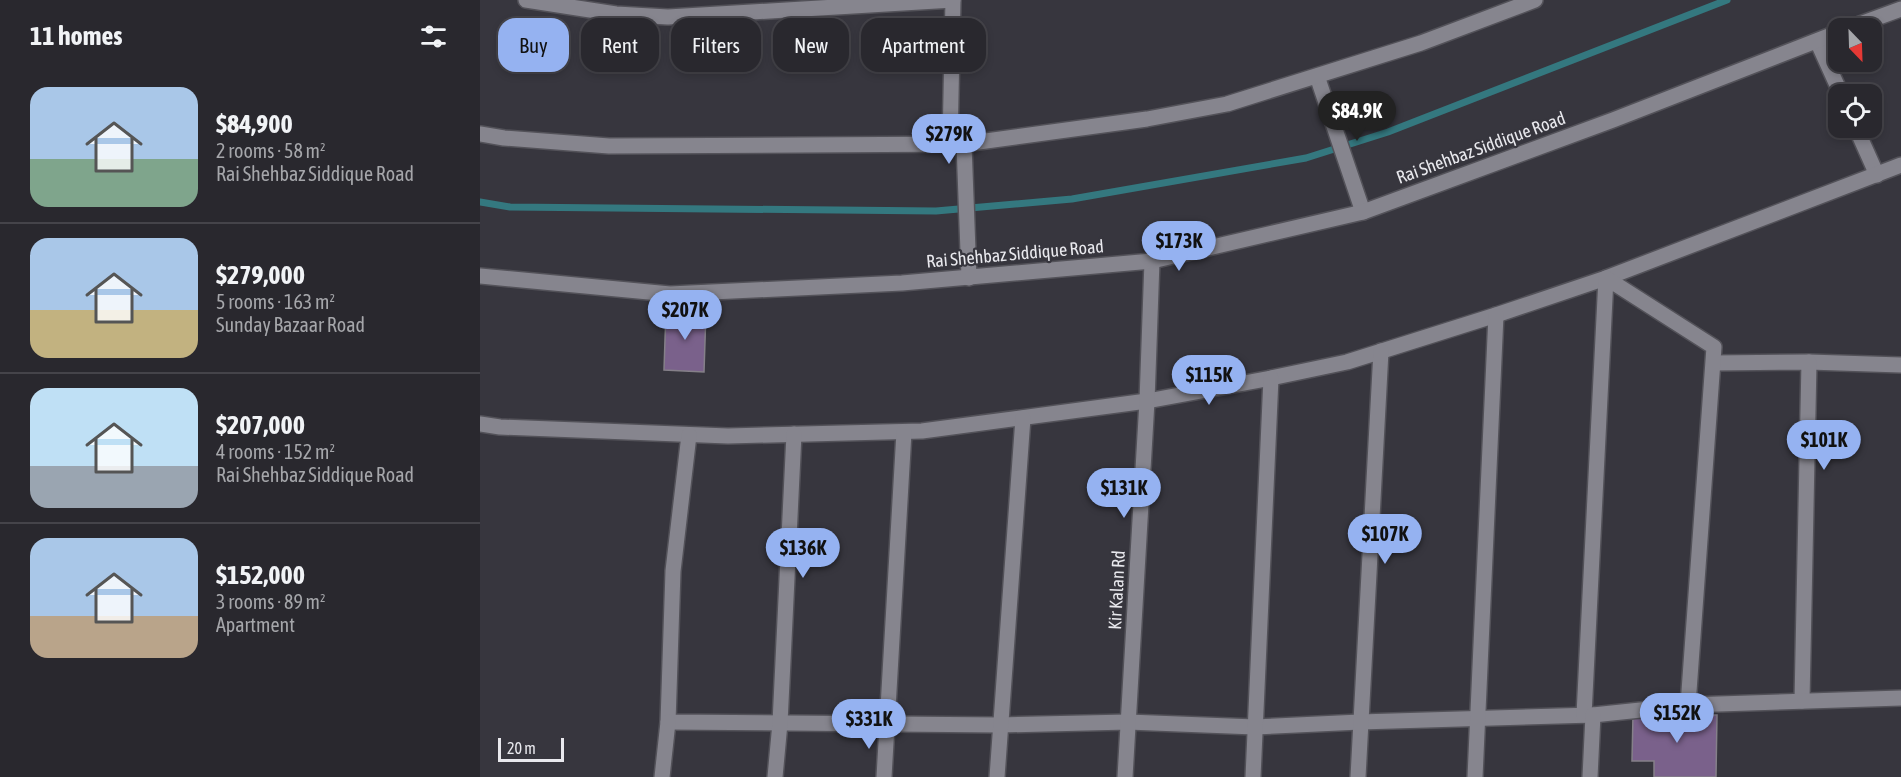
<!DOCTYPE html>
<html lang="en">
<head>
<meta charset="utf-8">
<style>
	:root { --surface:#29282e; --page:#35343a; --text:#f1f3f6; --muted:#a5a6aa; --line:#45444a; --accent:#95b2f1 }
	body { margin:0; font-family:"Asap Condensed",sans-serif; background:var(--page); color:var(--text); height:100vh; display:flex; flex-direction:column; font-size:22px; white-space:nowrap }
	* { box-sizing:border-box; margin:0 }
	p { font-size:20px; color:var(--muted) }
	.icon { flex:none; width:33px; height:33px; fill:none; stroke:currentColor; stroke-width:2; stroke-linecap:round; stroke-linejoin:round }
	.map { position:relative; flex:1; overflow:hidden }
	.panel { display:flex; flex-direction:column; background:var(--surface); width:480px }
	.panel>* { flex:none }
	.banner { position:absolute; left:18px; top:18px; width:570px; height:54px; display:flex; gap:12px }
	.needle { width:39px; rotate:157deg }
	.buttons { position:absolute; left:1348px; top:18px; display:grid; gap:12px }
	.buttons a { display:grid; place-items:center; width:54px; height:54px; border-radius:12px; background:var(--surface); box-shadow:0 3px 9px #0003,0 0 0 2px var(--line); font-size:30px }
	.scale { position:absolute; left:18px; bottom:15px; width:66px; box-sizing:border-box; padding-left:6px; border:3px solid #e9e9ee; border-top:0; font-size:16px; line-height:21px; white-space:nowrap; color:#e9e9ee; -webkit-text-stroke:4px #37363e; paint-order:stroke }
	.price { position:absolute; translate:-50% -51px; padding:0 14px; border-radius:21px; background:var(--accent); color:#111; font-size:20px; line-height:39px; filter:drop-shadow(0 2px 3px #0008) }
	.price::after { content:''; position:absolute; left:50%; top:36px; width:18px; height:14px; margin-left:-9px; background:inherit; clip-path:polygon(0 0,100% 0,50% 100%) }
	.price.current { background:#222; color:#fff }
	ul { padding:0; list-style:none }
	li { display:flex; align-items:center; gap:18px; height:150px; padding:0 30px }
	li+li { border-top:2px solid var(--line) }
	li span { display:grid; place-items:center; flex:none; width:168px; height:120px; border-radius:18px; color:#555 }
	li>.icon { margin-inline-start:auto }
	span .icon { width:72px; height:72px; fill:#fffc; stroke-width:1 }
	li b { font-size:26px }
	h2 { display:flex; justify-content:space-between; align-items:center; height:72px; padding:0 30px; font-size:26px }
	.pill { padding:0 21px; border-radius:18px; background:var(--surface); box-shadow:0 3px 9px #0003,0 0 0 2px var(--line); font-size:21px; line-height:54px }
	.pill.current { background:var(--accent); color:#111 }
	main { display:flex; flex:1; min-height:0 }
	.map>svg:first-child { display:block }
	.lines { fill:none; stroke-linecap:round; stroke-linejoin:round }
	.stream { stroke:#34787f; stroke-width:7 }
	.building { fill:#7a618b; stroke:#858089; stroke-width:1.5 }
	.street-casing { stroke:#535259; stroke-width:18 }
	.secondary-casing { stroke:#535259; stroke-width:18 }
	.street { stroke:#86858e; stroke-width:15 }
	.secondary { stroke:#86858e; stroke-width:15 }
	.labels { text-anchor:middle; stroke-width:4.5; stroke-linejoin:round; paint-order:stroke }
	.street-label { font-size:18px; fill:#e9e9ee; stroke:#37363e }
</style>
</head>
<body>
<main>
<section class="panel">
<h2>11 homes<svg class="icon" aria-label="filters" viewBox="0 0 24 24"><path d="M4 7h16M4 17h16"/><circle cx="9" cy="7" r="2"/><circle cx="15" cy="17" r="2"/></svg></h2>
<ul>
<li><span style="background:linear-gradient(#a9c7e8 60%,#7fa58c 0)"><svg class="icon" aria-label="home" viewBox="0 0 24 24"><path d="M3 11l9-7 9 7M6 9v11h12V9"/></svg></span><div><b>$84,900</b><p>2 rooms · 58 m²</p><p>Rai Shehbaz Siddique Road</p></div></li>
<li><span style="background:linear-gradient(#a9c7e8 60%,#c2b280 0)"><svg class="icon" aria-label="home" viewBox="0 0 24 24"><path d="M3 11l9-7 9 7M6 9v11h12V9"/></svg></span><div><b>$279,000</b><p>5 rooms · 163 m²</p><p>Sunday Bazaar Road</p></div></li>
<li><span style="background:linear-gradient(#bfe0f5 65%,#9aa5b1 0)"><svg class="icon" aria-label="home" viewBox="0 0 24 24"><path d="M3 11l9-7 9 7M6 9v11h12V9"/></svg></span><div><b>$207,000</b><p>4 rooms · 152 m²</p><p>Rai Shehbaz Siddique Road</p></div></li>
<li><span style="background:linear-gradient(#a9c7e8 65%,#b9a48a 0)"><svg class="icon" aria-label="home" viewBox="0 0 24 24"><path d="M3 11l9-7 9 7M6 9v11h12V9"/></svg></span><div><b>$152,000</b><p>3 rooms · 89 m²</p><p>Apartment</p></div></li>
</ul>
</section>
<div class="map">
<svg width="1421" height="777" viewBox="0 0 1421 777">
	<rect width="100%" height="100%" fill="#37363e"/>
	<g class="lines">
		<!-- stream -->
		<polyline class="stream" points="0,202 30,207 456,211 592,199 826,158 908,132 1247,0"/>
	</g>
	<!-- building -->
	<g class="building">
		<polygon points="186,310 226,311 224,372 184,370"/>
		<polygon points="1153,715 1237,715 1236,777 1174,777 1174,761 1152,761"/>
	</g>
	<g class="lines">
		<!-- street casing -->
		<g class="street-casing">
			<g id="street">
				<polyline points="46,0 136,14 188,17 473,0"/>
				<polyline points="1337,41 1361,94"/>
				<polyline points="837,76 883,212"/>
				<polyline points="1376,128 1397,175"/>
				<polyline points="0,134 24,138 129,146 484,144 667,119 747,104 941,43 1055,0"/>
				<polyline points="484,144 489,278"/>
				<polyline points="1329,362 1421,365"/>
				<polyline points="1234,363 1329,362 1322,701"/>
				<polyline points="0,424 20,427 248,436 442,431 667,401 791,378 867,362 1016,315 1126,278 1421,165"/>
				<polyline points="209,435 193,571 188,722 520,725 648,722 775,727 880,722 1113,715 1208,705 1421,698"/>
				<polyline points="1104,715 1126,278 1234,347 1208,705"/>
				<polyline points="182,777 188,722"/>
				<polyline points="295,777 300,723 314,434"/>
				<polyline points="404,777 424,432"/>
				<polyline points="517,777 543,418"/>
				<polyline points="645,777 667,401 672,261"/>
				<polyline points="773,777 791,378"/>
				<polyline points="878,777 901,351"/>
				<polyline points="995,777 1016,315"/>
				<polyline points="1110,777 1113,715"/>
			</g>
		</g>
		<!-- secondary casing -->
		<g class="secondary-casing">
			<g id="secondary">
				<polyline points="1369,28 1421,9"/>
				<polyline points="470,143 473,0"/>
				<polyline points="0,276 190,294 422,283 672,261 883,212 1133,120 1359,32"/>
			</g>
		</g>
		<!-- street -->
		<use href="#street" class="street"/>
		<!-- secondary -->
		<use href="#secondary" class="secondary"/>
	</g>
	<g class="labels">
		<!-- street labels -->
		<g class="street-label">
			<text transform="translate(1001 148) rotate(-20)" y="6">Rai Shehbaz Siddique Road</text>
			<text transform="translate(535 254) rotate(-5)" y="6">Rai Shehbaz Siddique Road</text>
			<text transform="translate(637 590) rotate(-87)" y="6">Kir Kalan Rd</text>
		</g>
	</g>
</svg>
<div class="buttons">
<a><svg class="needle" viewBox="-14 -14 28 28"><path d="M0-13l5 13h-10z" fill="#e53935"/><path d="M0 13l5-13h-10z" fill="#a5a6aa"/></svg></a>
<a><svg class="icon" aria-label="locate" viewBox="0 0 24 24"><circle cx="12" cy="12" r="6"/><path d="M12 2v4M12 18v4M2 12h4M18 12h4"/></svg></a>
</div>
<div class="scale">20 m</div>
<b class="price current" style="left:877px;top:142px">$84.9K</b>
<b class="price" style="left:469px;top:165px">$279K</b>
<b class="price" style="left:699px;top:272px">$173K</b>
<b class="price" style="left:205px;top:341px">$207K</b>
<b class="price" style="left:729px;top:406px">$115K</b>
<b class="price" style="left:1344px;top:471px">$101K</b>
<b class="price" style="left:644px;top:519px">$131K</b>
<b class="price" style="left:905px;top:565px">$107K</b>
<b class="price" style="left:323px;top:579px">$136K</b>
<b class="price" style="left:1197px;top:744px">$152K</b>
<b class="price" style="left:389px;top:750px">$331K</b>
<div class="banner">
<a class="pill current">Buy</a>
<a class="pill">Rent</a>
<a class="pill">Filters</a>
<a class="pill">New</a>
<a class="pill">Apartment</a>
</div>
</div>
</main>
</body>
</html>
